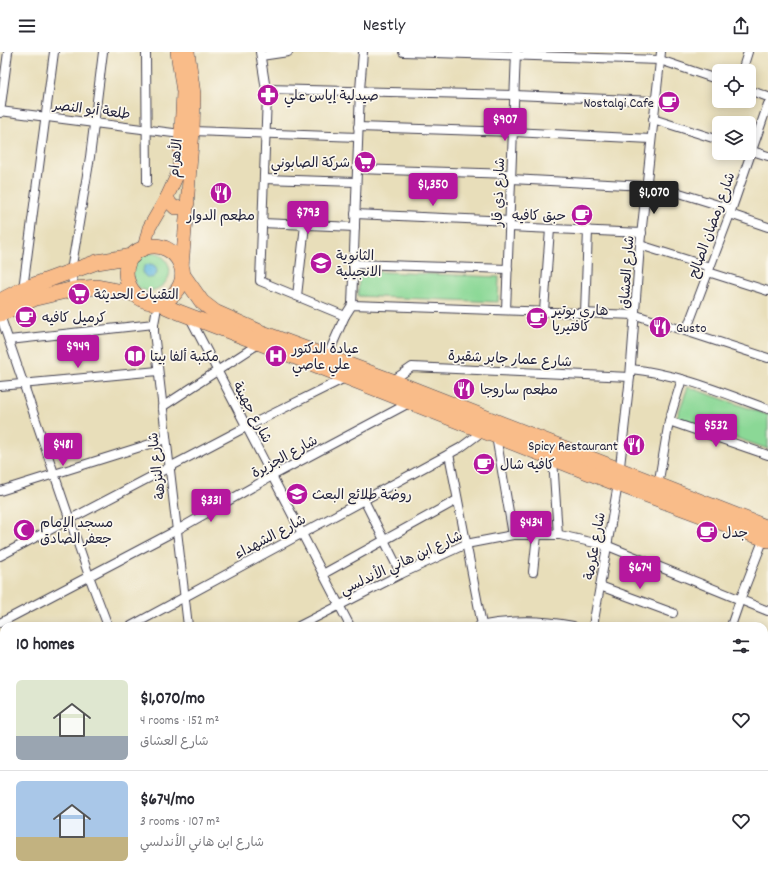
<!DOCTYPE html>
<html lang="en">
<head>
<meta charset="utf-8">
<style>
	:root { --surface:#fff; --page:#f2f2f3; --text:#2b2b33; --muted:#7c7c81; --line:#e1e1e2; --accent:#b5179e }
	body { margin:0; font-family:Dekko,"Playpen Sans Arabic",sans-serif; background:var(--page); color:var(--text); height:100vh; display:flex; flex-direction:column; font-size:15px; white-space:nowrap }
	* { box-sizing:border-box; margin:0 }
	p { font-size:13px; color:var(--muted) }
	.icon { flex:none; width:22px; height:22px; fill:none; stroke:currentColor; stroke-width:2; stroke-linecap:round; stroke-linejoin:round }
	.map { position:relative; flex:1; overflow:hidden }
	.panel { position:absolute; left:0px; top:570px; width:768px; height:256px; display:flex; flex-direction:column; background:var(--surface); border-radius:12px 12px 0 0; box-shadow:0 2px 10px #0003 }
	.panel>* { flex:none }
	.fabs { position:absolute; left:712px; top:12px; display:grid; gap:8px }
	.fabs a { display:grid; place-items:center; width:44px; height:44px; border-radius:6px; background:var(--surface); box-shadow:0 2px 10px #0003; font-size:20px }
	.price { position:absolute; translate:-50% -34px; padding:0 9px; border-radius:4px; background:var(--accent); color:#fff; font-size:13px; line-height:26px; filter:drop-shadow(0 1px 2px #0008) }
	.price::after { content:''; position:absolute; left:50%; top:24px; width:12px; height:9px; margin-left:-6px; background:inherit; clip-path:polygon(0 0,100% 0,50% 100%) }
	.price.on { background:#222; color:#fff }
	ul { padding:0; list-style:none }
	li { display:flex; align-items:center; gap:12px; height:100px; padding:0 16px }
	li+li { border-top:1px solid var(--line) }
	li span { display:grid; place-items:center; flex:none; width:112px; height:80px; border-radius:6px; color:#555 }
	li>.icon { margin-inline-start:auto }
	span .icon { width:48px; height:48px; fill:#fffc; stroke-width:1 }
	li b { font-size:17px }
	h2 { display:flex; justify-content:space-between; align-items:center; height:48px; padding:0 16px; font-size:17px }
	header { display:flex; justify-content:space-between; align-items:center; height:52px; padding:0 16px; background:var(--surface); font-size:18px; font-weight:600 }
	.map>svg:first-child { display:block }
	.green { fill:#8bd896; stroke:#567d68 }
	.water { fill:#61b8de; stroke:#426d8c }
	.lines { fill:none; stroke-linecap:round; stroke-linejoin:round }
	.street-casing { stroke:#403e4e; stroke-width:10 }
	.secondary-casing { stroke:#403e4e; stroke-width:14 }
	.primary-casing { stroke:#403e4e; stroke-width:14 }
	.highway-casing { stroke:#403e4e; stroke-width:16 }
	.street { stroke:#fff; stroke-width:8 }
	.secondary { stroke:#fde4d0; stroke-width:12 }
	.primary { stroke:#f9bc89; stroke-width:13 }
	.highway { stroke:#f9bc89; stroke-width:15 }
	.labels { text-anchor:middle; stroke-width:3.5; stroke-linejoin:round; paint-order:stroke }
	.poi-label { font-size:14px; fill:#22223b; stroke:#fbf7ec; text-anchor:start }
	.street-label { font-size:14px; fill:#22223b; stroke:#fbf7ec }
</style>
</head>
<body>
<header><svg class="icon" aria-label="menu" viewBox="0 0 24 24"><path d="M4 6h16M4 12h16M4 18h16"/></svg>Nestly<svg class="icon" aria-label="share" viewBox="0 0 24 24"><path d="M12 15V3M7 8l5-5 5 5M5 13v7h14v-7"/></svg></header>
<div class="map">
<svg width="768" height="826" viewBox="0 0 768 826">
	<rect width="100%" height="100%" fill="#fbf7ec"/>
	<filter id="ink" filterUnits="userSpaceOnUse"><feTurbulence type="fractalNoise" baseFrequency=".025" numOctaves="2"/><feDisplacementMap in="SourceGraphic" scale="8" xChannelSelector="R" yChannelSelector="G"/><feConvolveMatrix kernelMatrix="1 2 1 2 8 2 1 2 1" color-interpolation-filters="sRGB"/></filter>
	<filter id="wash" filterUnits="userSpaceOnUse"><feTurbulence type="fractalNoise" baseFrequency=".012" numOctaves="4" result="noise"/><feDisplacementMap in="SourceGraphic" scale="16" xChannelSelector="R" yChannelSelector="G"/><feGaussianBlur stdDeviation="0.9" result="paint"/><feColorMatrix in="noise" values="0 0 0 0 0 0 0 0 0 0 0 0 0 0 0 0 0 1.4 0 .05"/><feComposite in="paint" operator="in"/></filter>
	<g filter="url(#wash)">
		<rect width="100%" height="100%" fill="#e8deba"/>
		<!-- green -->
		<g class="green">
			<path d="M158,201c32,22 -10,52 -23,30 -3,-4 -3,-14 -3,-19l8,-10z"/>
			<polygon points="359,219 499,225 498,250 358,244"/>
			<polygon points="688,335 768,363 768,397 677,365"/>
		</g>
		<!-- water -->
		<circle class="water" cx="150" cy="219" r="7"/>
	</g>
	<g filter="url(#ink)">
		<g class="lines">
			<!-- street casing -->
			<g class="street-casing">
				<g id="street">
					<polyline points="146,0 147,130"/>
					<polyline points="260,0 267,44 260,229 345,264"/>
					<polyline points="403,0 660,8 719,28"/>
					<polyline points="261,4 288,0"/>
					<polyline points="742,19 748,0"/>
					<polyline points="266,37 514,43 655,49"/>
					<polyline points="749,38 768,45"/>
					<polyline points="0,59 181,82"/>
					<polyline points="0,61 8,0"/>
					<polyline points="653,67 719,88"/>
					<polyline points="358,75 513,80 651,87"/>
					<polyline points="193,79 358,85"/>
					<polyline points="749,98 768,104"/>
					<polyline points="357,117 511,122"/>
					<polyline points="264,127 356,130"/>
					<polyline points="511,127 646,134"/>
					<polyline points="647,131 731,157"/>
					<polyline points="355,162 510,169"/>
					<polyline points="730,162 768,175"/>
					<polyline points="262,171 355,175"/>
					<polyline points="509,175 642,181"/>
					<polyline points="640,193 710,215"/>
					<polyline points="353,212 508,217"/>
					<polyline points="708,220 768,239"/>
					<polyline points="23,237 54,0"/>
					<polyline points="74,237 71,219 90,105 103,0"/>
					<polyline points="297,244 305,173"/>
					<polyline points="158,250 154,272 154,280 188,574"/>
					<polyline points="352,253 360,38 363,0"/>
					<polyline points="506,258 516,0"/>
					<polyline points="544,259 550,177"/>
					<polyline points="585,261 588,178"/>
					<polyline points="0,263 89,524 108,574"/>
					<polyline points="189,264 350,574"/>
					<polyline points="686,279 730,162 768,52"/>
					<polyline points="9,288 154,272"/>
					<polyline points="327,305 345,264 352,253 636,263 768,306"/>
					<path d="M631,317c48,5 92,24 137,40"/>
					<polyline points="392,329 412,315 630,325"/>
					<polyline points="0,334 158,319"/>
					<polyline points="162,355 260,291"/>
					<polyline points="669,369 768,403"/>
					<polyline points="496,384 513,483"/>
					<polyline points="449,402 482,573"/>
					<polyline points="553,407 558,483"/>
					<polyline points="658,434 669,369 682,327"/>
					<polyline points="0,439 166,387"/>
					<polyline points="364,448 401,522"/>
					<polyline points="0,504 246,375 347,325"/>
					<polyline points="533,520 537,483"/>
					<polyline points="323,522 457,448"/>
					<polyline points="600,534 673,561"/>
					<polyline points="0,571 177,478 272,424 411,350"/>
					<polyline points="131,574 460,396 483,379"/>
					<polyline points="299,574 401,522 466,492 513,483 560,483 608,494 768,559"/>
					<path d="M479,574c30,-6 64,-6 94,0"/>
					<polyline points="593,574 618,432 630,325 640,193 661,0"/>
					<polyline points="731,574 740,548 764,486"/>
					<polyline points="764,600 768,602"/>
					<polyline points="0,638 4,646"/>
					<polyline points="764,645 768,646"/>
					<polyline points="764,718 768,720"/>
					<polyline points="0,732 4,730"/>
					<polyline points="0,813 4,811"/>
					<polyline points="421,822 441,826"/>
					<polyline points="764,822 768,823"/>
					<polyline points="24,826 24,822"/>
					<polyline points="74,826 75,822"/>
					<polyline points="199,826 201,822"/>
					<polyline points="297,826 298,822"/>
					<polyline points="367,826 368,822"/>
					<polyline points="463,826 465,822"/>
					<polyline points="489,826 491,822"/>
					<polyline points="545,826 545,822"/>
				</g>
			</g>
			<!-- secondary casing -->
			<g class="secondary-casing">
				<g id="secondary">
					<polyline points="764,773 768,767"/>
					<polyline points="729,826 732,822"/>
				</g>
			</g>
			<!-- primary casing -->
			<g class="primary-casing">
				<g id="primary">
					<polyline points="167,145 170,151 175,156 184,155 188,151"/>
					<polyline points="144,196 149,176 167,145 179,119 183,40 177,0"/>
					<polyline points="182,215 193,79 194,42 188,0"/>
				</g>
			</g>
			<!-- highway casing -->
			<g class="highway-casing">
				<g id="highway">
					<polyline points="183,223 202,250 215,260 260,280 392,329 768,476"/>
					<polyline points="0,249 23,237 97,210 133,204"/>
					<path d="M162,250c40,-18 15,-66 -18,-54 -32,11 -18,60 18,54l5,5 9,4 84,32 358,141 150,56"/>
					<polyline points="0,262 36,246 74,237 97,235 134,242"/>
				</g>
			</g>
			<!-- street -->
			<use href="#street" class="street"/>
			<!-- secondary -->
			<use href="#secondary" class="secondary"/>
			<!-- primary -->
			<use href="#primary" class="primary"/>
			<!-- highway -->
			<use href="#highway" class="highway"/>
		</g>
	</g>
	<!-- icons -->
	<defs>
		<g id="pharmacy-disc" transform="scale(1.15)"><circle r="9.5" fill="#b5179e" stroke="#fbf7ec"/><path d="M-2-6h4v4h4v4h-4v4h-4v-4h-4v-4h4Z" fill="#fff"/></g>
		<g id="cafe-disc" transform="scale(1.15)"><circle r="9.5" fill="#b5179e" stroke="#fbf7ec"/><path d="M-5.5-4.5H6V0H3Q3 3.5 0 3.5H-2.5Q-5.5 3.5-5.5 0ZM3-3.2v2h1.7v-2ZM-6 4.5H4V6H-6Z" fill="#fff"/></g>
		<g id="supermarket-disc" transform="scale(1.15)"><circle r="9.5" fill="#b5179e" stroke="#fbf7ec"/><path d="M-6-5.5h2.5l.6 2H6L4.5 2H-2.5L-4.4-4H-6ZM-1.5 3.2a1.3 1.3 0 1 0 .1 0ZM3 3.2a1.3 1.3 0 1 0 .1 0Z" fill="#fff"/></g>
		<g id="restaurant-disc" transform="scale(1.15)"><circle r="9.5" fill="#b5179e" stroke="#fbf7ec"/><path d="M-5-6h1v4h1v-4h1v4h1v-4h1v5L-1.5 .5V6h-2V.5L-5-1ZM5-6V6H3V1.5H1.5Q1.5-4 5-6Z" fill="#fff"/></g>
		<g id="school-disc" transform="scale(1.15)"><circle r="9.5" fill="#b5179e" stroke="#fbf7ec"/><path d="M0-5L7-2L0 1L-7-2ZM-4 1L0 2.5L4 1V4Q0 6-4 4Z" fill="#fff"/></g>
		<g id="library-disc" transform="scale(1.15)"><circle r="9.5" fill="#b5179e" stroke="#fbf7ec"/><path d="M-6-4Q-3-5.5-.7-3.5V5Q-3 3-6 4ZM6-4Q3-5.5 .7-3.5V5Q3 3 6 4Z" fill="#fff"/></g>
		<g id="hospital-disc" transform="scale(1.15)"><circle r="9.5" fill="#b5179e" stroke="#fbf7ec"/><path d="M-5-5h3v3.5h4V-5h3V5h-3V1.5h-4V5h-3Z" fill="#fff"/></g>
		<g id="mosque-disc" transform="scale(1.15)"><circle r="9.5" fill="#b5179e" stroke="#fbf7ec"/><path d="M3.5-4.9A6 6 0 1 0 3.5 4.9A5 5 0 1 1 3.5-4.9Z" fill="#fff"/></g>
	</defs>
	<g fill-rule="evenodd">
		<use href="#pharmacy-disc" x="268" y="43"/>
		<use href="#cafe-disc" x="669" y="50"/>
		<use href="#supermarket-disc" x="365" y="110"/>
		<use href="#restaurant-disc" x="221" y="141"/>
		<use href="#cafe-disc" x="582" y="163"/>
		<use href="#school-disc" x="321" y="211"/>
		<use href="#supermarket-disc" x="79" y="242"/>
		<use href="#cafe-disc" x="26" y="265"/>
		<use href="#cafe-disc" x="537" y="266"/>
		<use href="#restaurant-disc" x="660" y="275"/>
		<use href="#library-disc" x="135" y="304"/>
		<use href="#hospital-disc" x="276" y="304"/>
		<use href="#restaurant-disc" x="464" y="337"/>
		<use href="#restaurant-disc" x="634" y="393"/>
		<use href="#cafe-disc" x="484" y="412"/>
		<use href="#school-disc" x="297" y="442"/>
		<use href="#mosque-disc" x="24" y="478"/>
		<use href="#cafe-disc" x="707" y="480"/>
	</g>
	<g class="labels">
		<!-- poi labels -->
		<g class="poi-label">
			<text x="284" y="48">صيدلية إياس علي</text>
			<text x="654" y="55" text-anchor="end">Nostalgi Cafe</text>
			<text x="350" y="115" text-anchor="end">شركة الصابوني</text>
			<text x="221" y="168" text-anchor="middle">مطعم الدوار</text>
			<text x="566" y="168" text-anchor="end">حبق كافيه</text>
			<text x="336" y="208">الثانوية<tspan x="336" dy="16">الانجيلية</tspan></text>
			<text x="94" y="247">التقنيات الحديثة</text>
			<text x="552" y="263">هاري بوتير<tspan x="552" dy="16">كافتيريا</tspan></text>
			<text x="42" y="270">كرميل كافيه</text>
			<text x="676" y="280">Gusto</text>
			<text x="292" y="301">عيادة الدكتور<tspan x="292" dy="16">علي عاصي</tspan></text>
			<text x="150" y="309">مكتبة ألفا بيتا</text>
			<text x="480" y="342">مطعم ساروجا</text>
			<text x="618" y="398" text-anchor="end">Spicy Restaurant</text>
			<text x="500" y="417">كافيه شال</text>
			<text x="312" y="447">روضة طلائع البعث</text>
			<text x="40" y="475">مسجد الإمام<tspan x="40" dy="16">جعفر الصادق</tspan></text>
			<text x="722" y="485">جدل</text>
		</g>
		<!-- street labels -->
		<g class="street-label">
			<text transform="translate(92 57) rotate(7)" y="5">طلعة أبو النصر</text>
			<text transform="translate(175 106) rotate(-85)" y="5">الأهرام</text>
			<text transform="translate(498 140) rotate(-88)" y="5">شارع ذي قار</text>
			<text transform="translate(711 173) rotate(-70)" y="5">شارع رمضان الصالح</text>
			<text transform="translate(626 220) rotate(-86)" y="5">شارع العشاق</text>
			<text transform="translate(510 306) rotate(3)" y="5">شارع عمار جابر شقيرة</text>
			<text transform="translate(253 360) rotate(62)" y="5">شارع جهينة</text>
			<text transform="translate(284 404) rotate(-29)" y="5">شارع الجزيرة</text>
			<text transform="translate(156 414) rotate(-97)" y="5">شارع النزهة</text>
			<text transform="translate(270 484) rotate(-28)" y="5">شارع الشهداء</text>
			<text transform="translate(594 494) rotate(-80)" y="5">شارع عكرمة</text>
			<text transform="translate(401 510) rotate(-25)" y="5">شارع ابن هاني الأندلسي</text>
		</g>
	</g>
</svg>
<div class="fabs">
<a><svg class="icon" aria-label="locate" viewBox="0 0 24 24"><circle cx="12" cy="12" r="6"/><path d="M12 2v4M12 18v4M2 12h4M18 12h4"/></svg></a>
<a><svg class="icon" aria-label="layers" viewBox="0 0 24 24"><path d="M12 4l9 5-9 5-9-5zM3 14l9 5 9-5"/></svg></a>
</div>
<b class="price" style="left:505px;top:90px">$907</b>
<b class="price" style="left:433px;top:155px">$1,350</b>
<b class="price on" style="left:654px;top:163px">$1,070</b>
<b class="price" style="left:308px;top:183px">$793</b>
<b class="price" style="left:78px;top:317px">$949</b>
<b class="price" style="left:716px;top:396px">$532</b>
<b class="price" style="left:63px;top:415px">$481</b>
<b class="price" style="left:211px;top:471px">$331</b>
<b class="price" style="left:531px;top:493px">$434</b>
<b class="price" style="left:640px;top:538px">$674</b>
<section class="panel">
<h2>10 homes<svg class="icon" aria-label="filters" viewBox="0 0 24 24"><path d="M4 7h16M4 17h16"/><circle cx="9" cy="7" r="2"/><circle cx="15" cy="17" r="2"/></svg></h2>
<ul>
<li><span style="background:linear-gradient(#dfe7d0 70%,#9aa5b1 0)"><svg class="icon" aria-label="home" viewBox="0 0 24 24"><path d="M3 11l9-7 9 7M6 9v11h12V9"/></svg></span><div><b>$1,070/mo</b><p>4 rooms · 152 m²</p><p>شارع العشاق</p></div><svg class="icon" aria-label="heart" viewBox="0 0 24 24"><path d="M12 20l-8-8c-3-5 5-10 8-4 3-6 11-1 8 4z"/></svg></li>
<li><span style="background:linear-gradient(#a9c7e8 70%,#c2b280 0)"><svg class="icon" aria-label="home" viewBox="0 0 24 24"><path d="M3 11l9-7 9 7M6 9v11h12V9"/></svg></span><div><b>$674/mo</b><p>3 rooms · 107 m²</p><p>شارع ابن هاني الأندلسي</p></div><svg class="icon" aria-label="heart" viewBox="0 0 24 24"><path d="M12 20l-8-8c-3-5 5-10 8-4 3-6 11-1 8 4z"/></svg></li>
</ul>
</section>
</div>
</body>
</html>
